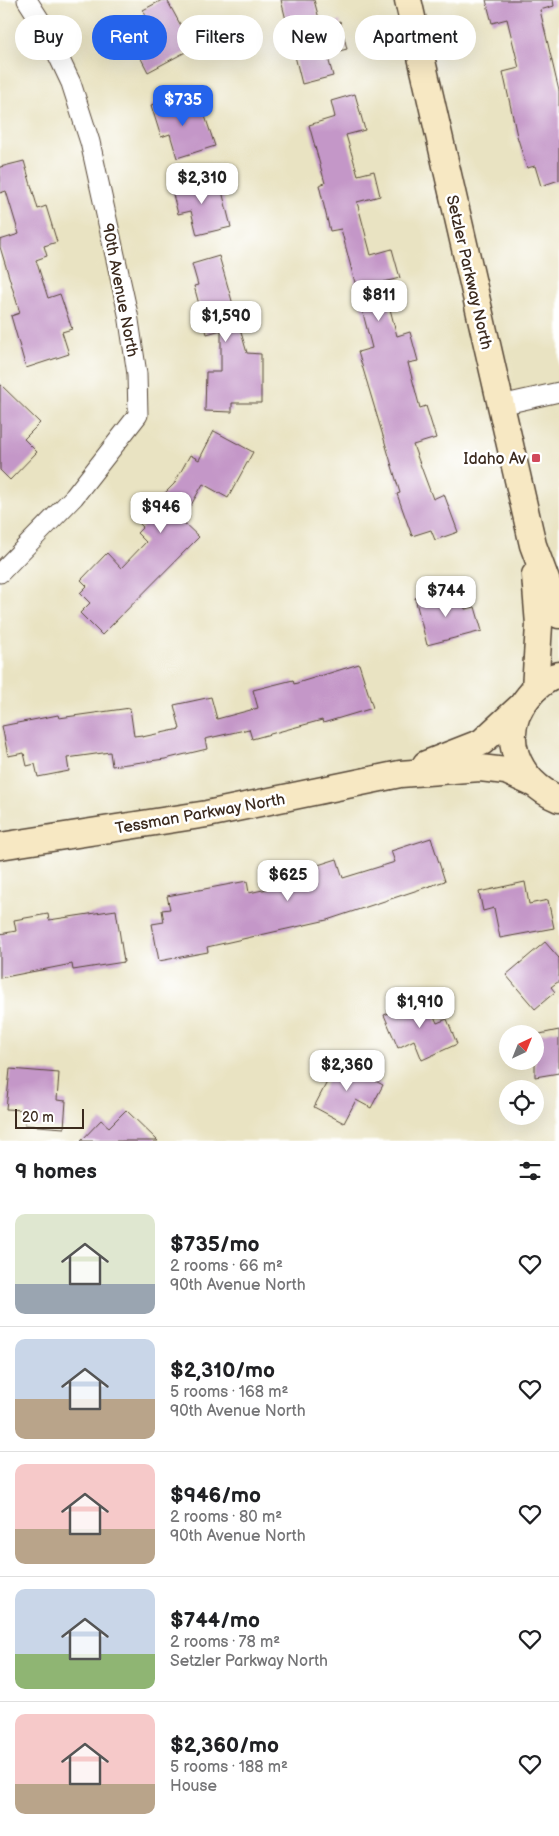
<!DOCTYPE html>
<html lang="en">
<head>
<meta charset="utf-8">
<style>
	:root { --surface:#fff; --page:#f2f2f2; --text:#202124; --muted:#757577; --line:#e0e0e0; --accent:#2563eb }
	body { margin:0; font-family:"Balsamiq Sans",sans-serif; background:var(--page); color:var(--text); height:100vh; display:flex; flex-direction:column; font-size:19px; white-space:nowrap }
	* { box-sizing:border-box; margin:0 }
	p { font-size:16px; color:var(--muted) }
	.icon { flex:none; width:28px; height:28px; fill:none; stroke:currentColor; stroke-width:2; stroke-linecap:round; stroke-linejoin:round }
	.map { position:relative; height:1141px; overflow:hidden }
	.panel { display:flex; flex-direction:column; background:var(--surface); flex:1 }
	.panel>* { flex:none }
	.guide { position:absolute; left:15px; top:15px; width:530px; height:45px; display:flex; gap:10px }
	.needle { width:32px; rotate:43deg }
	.controls { position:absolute; left:499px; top:1025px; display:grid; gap:10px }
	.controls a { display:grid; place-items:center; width:45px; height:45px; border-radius:50%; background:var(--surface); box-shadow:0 5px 20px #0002; font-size:25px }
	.scale { position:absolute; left:15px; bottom:12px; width:69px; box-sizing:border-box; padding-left:5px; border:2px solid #3b2a1e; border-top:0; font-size:14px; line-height:18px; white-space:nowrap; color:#3b2a1e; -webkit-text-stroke:4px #fff; paint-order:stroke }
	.price { position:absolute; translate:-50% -42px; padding:0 11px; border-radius:10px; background:#fff; color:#222; font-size:16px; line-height:32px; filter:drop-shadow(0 1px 2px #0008) }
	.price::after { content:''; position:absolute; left:50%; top:30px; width:15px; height:11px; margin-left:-8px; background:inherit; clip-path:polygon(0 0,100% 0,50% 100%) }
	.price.active { background:var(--accent); color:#fff }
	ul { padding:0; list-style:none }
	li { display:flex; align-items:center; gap:15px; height:125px; padding:0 15px }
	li+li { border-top:1px solid var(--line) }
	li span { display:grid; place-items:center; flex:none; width:140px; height:100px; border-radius:10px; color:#555 }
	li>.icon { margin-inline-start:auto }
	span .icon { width:60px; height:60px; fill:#fffc; stroke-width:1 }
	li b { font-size:21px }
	h2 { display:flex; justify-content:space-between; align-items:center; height:60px; padding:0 15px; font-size:21px }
	.chip { padding:0 18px; border-radius:22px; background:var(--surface); box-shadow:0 5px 20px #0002; font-size:18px; line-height:45px }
	.chip.active { background:var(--accent); color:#fff }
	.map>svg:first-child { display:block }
	.building { fill:#c497c8 }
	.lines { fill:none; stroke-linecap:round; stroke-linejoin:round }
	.street-casing { stroke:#554637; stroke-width:21 }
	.secondary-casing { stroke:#554637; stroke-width:29 }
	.street { stroke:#fff; stroke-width:19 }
	.secondary { stroke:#f7e8c3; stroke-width:26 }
	.poi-dot { fill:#d1495b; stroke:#fff; stroke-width:2 }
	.labels { text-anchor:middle; stroke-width:5; stroke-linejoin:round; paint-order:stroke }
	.street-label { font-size:16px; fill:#3b2a1e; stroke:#fff }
	.poi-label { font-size:16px; fill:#3b2a1e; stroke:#fff; text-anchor:end }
</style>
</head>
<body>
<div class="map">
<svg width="559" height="1141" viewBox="0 0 559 1141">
	<rect width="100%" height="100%" fill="#fff"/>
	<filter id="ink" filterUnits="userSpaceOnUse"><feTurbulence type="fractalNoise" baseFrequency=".02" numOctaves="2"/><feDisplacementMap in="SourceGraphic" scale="10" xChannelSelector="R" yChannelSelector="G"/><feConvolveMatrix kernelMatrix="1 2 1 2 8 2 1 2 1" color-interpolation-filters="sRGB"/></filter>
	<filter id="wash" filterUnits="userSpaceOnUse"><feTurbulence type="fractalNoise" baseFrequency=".0096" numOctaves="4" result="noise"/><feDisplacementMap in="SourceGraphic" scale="20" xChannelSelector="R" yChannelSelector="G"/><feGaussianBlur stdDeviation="1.12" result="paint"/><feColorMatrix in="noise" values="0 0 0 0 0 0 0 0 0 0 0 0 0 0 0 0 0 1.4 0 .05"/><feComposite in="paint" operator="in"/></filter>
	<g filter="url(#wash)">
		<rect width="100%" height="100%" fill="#e9e3c2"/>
		<g id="blocks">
			<!-- building -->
			<g class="building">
				<polygon points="162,0 167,0 193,48 148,72 133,43 154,32 143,10"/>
				<polygon points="281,0 314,0 321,26 340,21 347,49 327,54 333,76 302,84"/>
				<polygon points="486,0 553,0 554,6 540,10 559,91 559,180 541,186 535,166 527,168 517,136 503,72 519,68 507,19 492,23"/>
				<polygon points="355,94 365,130 346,135 358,175 374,171 380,196 357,202 371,255 392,249 400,278 383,282 397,336 410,332 418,361 408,363 420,408 426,406 436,438 413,445 433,499 444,494 458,532 435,540 431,530 412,536 397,494 400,493 358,352 372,348 341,229 330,231 319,185 325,183 309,125 335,117 331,101"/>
				<polygon points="175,98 179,111 201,104 215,146 177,158 170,134 161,137 151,105"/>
				<polygon points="24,161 38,209 46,206 57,242 44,246 47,256 36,260 48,298 60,294 72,329 62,332 69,354 26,368 11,316 20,313 0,247 0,240 19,234 6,191 0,193 0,167"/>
				<polygon points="194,177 197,188 220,183 231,227 197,235 191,211 178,214 170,183"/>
				<polygon points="219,256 247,353 261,354 261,403 232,403 232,412 205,411 206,372 221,372 221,330 207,334 194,286 198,285 192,264"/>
				<polygon points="0,384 40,423 24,439 37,452 10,480 0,470"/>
				<polygon points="214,431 253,452 228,498 203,484 182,521 199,537 102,635 80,613 90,603 80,593 87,586 81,580 107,553 121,568 146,542 137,533 143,527 137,521 174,484 190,455 199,460"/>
				<polygon points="447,590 450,603 463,600 465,609 475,607 482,631 427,645 415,598"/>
				<polygon points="359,664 373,708 323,723 322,720 252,739 249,729 205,739 207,749 165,759 112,766 110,752 67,758 69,771 38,777 35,764 27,766 24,753 8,756 2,726 58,715 59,718 130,708 134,736 142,735 142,737 180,729 174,705 211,697 217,719 258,708 253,690 293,680 294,684"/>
				<polygon points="431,838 445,881 327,920 207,947 208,952 159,961 152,924 164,922 162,910 170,909 167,896 247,881 249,893 299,882 296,872 337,859 343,878 395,862 391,851"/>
				<polygon points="525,882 529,904 548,900 554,928 500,938 494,908 483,911 479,892"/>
				<polygon points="116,910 124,962 73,970 72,964 0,978 0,934 16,931 14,920 48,914 49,920"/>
				<polygon points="545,942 559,958 559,981 551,987 555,992 535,1009 506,975"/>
				<polygon points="426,998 437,1023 447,1019 457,1044 422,1060 414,1040 398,1048 384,1015"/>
				<polygon points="559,1030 559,1073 535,1077 535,1035"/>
				<polygon points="338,1061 383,1085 371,1108 356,1100 344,1123 314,1107"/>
				<polygon points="10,1069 59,1073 57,1100 66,1101 64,1128 25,1125 26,1110 6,1109"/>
				<polygon points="126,1110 158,1141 81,1141 101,1120 109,1127"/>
			</g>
		</g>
	</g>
	<g filter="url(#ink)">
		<use href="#blocks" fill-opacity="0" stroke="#554637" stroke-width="1"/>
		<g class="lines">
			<!-- street casing -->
			<g class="street-casing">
				<g id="street">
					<polyline points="501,405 559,392"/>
					<polyline points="0,573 74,497 138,415 137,374 128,314 90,142 71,83 45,28 27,0"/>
				</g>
			</g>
			<!-- secondary casing -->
			<g class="secondary-casing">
				<g id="secondary">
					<polyline points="408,0 533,545 559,615"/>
					<path d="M559,675c-12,3 -23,12 -31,22 -31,37 -11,85 31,102"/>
					<polyline points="535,689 539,625 535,575"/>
					<polyline points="426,764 482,742 519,708"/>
					<polyline points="0,846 207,814 400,774 480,768 506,771 532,783"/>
				</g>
			</g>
			<!-- street -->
			<use href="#street" class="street"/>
			<!-- secondary -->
			<use href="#secondary" class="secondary"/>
		</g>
	</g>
	<!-- markers -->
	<rect class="poi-dot" x="531" y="453" width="10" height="10" rx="2.5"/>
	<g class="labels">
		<!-- street labels -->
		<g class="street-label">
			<text transform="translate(470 272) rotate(77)" y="6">Setzler Parkway North</text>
			<text transform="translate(121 290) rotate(79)" y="6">90th Avenue North</text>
			<text transform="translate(200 813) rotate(-10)" y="6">Tessman Parkway North</text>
		</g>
		<!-- poi labels -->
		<g class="poi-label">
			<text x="526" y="464">Idaho Av</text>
		</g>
	</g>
</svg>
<div class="controls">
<a><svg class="needle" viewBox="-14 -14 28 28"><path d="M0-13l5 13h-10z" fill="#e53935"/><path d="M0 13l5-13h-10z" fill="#757577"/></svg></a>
<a><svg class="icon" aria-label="locate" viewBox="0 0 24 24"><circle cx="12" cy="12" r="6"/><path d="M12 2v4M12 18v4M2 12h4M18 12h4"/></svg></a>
</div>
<div class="scale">20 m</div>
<b class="price active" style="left:183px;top:127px">$735</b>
<b class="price" style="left:202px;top:205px">$2,310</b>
<b class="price" style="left:379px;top:322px">$811</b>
<b class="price" style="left:226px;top:343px">$1,590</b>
<b class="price" style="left:161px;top:534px">$946</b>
<b class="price" style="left:446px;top:618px">$744</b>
<b class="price" style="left:288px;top:902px">$625</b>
<b class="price" style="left:420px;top:1029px">$1,910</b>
<b class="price" style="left:347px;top:1092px">$2,360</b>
<div class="guide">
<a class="chip">Buy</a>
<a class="chip active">Rent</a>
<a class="chip">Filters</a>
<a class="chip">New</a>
<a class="chip">Apartment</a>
</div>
</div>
<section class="panel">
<h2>9 homes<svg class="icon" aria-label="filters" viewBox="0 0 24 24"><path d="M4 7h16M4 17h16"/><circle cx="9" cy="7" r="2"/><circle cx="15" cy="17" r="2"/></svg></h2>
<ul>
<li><span style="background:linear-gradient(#dfe7d0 70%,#9aa5b1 0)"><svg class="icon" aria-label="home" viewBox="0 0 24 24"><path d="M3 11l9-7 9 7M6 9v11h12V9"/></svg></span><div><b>$735/mo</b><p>2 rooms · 66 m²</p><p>90th Avenue North</p></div><svg class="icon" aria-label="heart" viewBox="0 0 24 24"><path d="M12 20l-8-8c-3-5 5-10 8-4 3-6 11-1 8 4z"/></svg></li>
<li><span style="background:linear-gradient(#c9d6e8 60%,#b9a48a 0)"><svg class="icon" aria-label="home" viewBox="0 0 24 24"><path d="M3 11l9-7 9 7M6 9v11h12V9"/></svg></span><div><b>$2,310/mo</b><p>5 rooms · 168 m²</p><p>90th Avenue North</p></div><svg class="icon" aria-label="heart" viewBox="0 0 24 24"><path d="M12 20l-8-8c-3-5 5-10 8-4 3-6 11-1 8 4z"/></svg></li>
<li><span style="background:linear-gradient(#f6c9c9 65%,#b9a48a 0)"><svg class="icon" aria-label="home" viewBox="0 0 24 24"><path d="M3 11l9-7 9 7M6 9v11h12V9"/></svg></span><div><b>$946/mo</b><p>2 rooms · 80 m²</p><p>90th Avenue North</p></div><svg class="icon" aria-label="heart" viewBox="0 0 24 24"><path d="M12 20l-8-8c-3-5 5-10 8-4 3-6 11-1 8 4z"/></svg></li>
<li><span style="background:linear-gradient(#c9d6e8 65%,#8fb573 0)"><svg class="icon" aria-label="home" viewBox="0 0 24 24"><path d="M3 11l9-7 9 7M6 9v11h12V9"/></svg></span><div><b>$744/mo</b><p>2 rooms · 78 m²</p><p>Setzler Parkway North</p></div><svg class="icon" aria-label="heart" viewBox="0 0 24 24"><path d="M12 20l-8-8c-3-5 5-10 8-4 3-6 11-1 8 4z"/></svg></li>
<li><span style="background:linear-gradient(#f6c9c9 70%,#b9a48a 0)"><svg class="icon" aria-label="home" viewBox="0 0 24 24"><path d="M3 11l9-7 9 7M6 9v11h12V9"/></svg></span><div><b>$2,360/mo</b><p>5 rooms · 188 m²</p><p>House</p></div><svg class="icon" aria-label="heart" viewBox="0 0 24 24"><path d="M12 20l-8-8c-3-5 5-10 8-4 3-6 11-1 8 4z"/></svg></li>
</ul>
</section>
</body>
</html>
